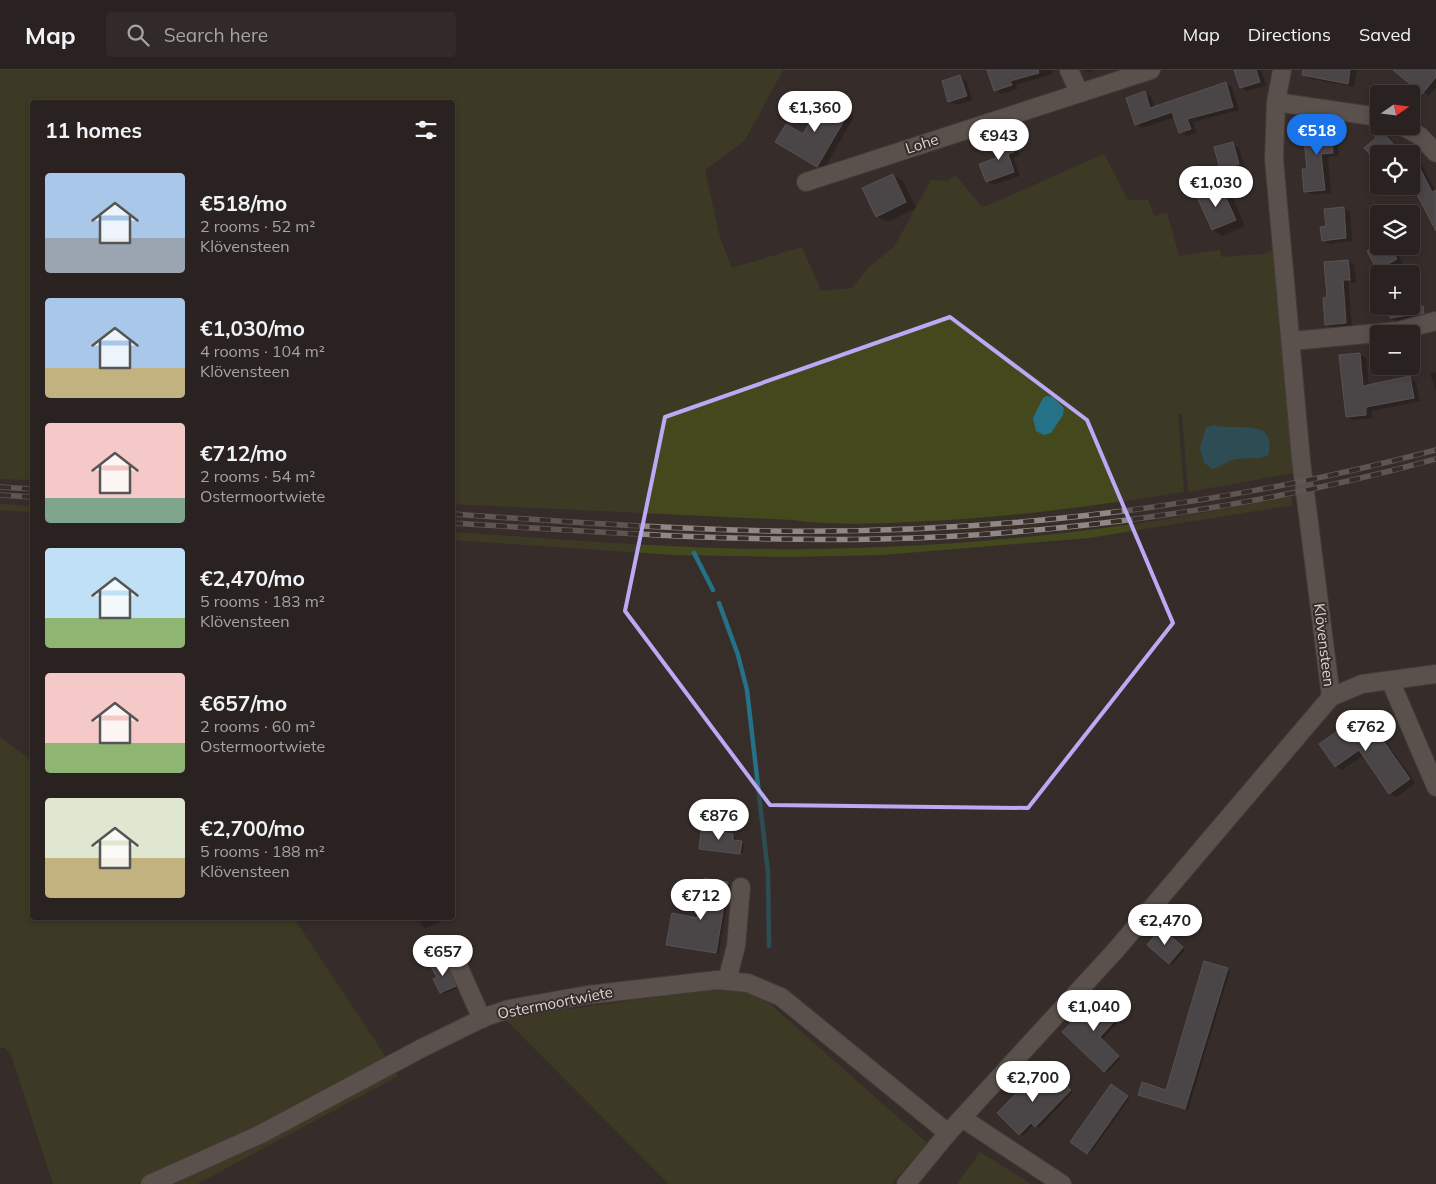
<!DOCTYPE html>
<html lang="en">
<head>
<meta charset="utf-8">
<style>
	:root { --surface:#292220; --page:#312a29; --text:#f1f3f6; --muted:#a5a4a5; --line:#453f3e; --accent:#1a73e8 }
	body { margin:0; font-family:Mulish,sans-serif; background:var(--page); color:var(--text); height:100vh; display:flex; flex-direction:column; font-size:19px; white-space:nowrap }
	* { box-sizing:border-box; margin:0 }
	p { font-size:16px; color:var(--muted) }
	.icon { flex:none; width:28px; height:28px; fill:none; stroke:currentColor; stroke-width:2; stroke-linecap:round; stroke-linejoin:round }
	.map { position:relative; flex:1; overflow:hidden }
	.side { position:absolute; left:30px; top:30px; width:425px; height:820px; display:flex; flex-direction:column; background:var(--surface); border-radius:5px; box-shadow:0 2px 8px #0003,0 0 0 1px var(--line) }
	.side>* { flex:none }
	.needle { width:32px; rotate:76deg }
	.tools { position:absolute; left:1370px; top:15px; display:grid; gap:10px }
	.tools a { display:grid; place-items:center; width:50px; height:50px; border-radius:5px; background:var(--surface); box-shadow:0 2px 8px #0003,0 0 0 1px var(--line); font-size:25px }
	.price { position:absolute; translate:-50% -42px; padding:0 11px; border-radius:18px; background:#fff; color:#222; font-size:16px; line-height:32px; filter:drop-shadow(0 1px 2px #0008) }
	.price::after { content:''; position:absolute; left:50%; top:30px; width:15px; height:11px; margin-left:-8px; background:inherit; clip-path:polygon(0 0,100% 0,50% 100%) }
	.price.on { background:var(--accent); color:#fff }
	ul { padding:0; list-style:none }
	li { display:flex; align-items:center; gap:15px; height:125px; padding:0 15px }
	li span { display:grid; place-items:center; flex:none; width:140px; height:100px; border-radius:5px; color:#555 }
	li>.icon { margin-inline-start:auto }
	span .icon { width:60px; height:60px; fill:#fffc; stroke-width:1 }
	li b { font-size:21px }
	h2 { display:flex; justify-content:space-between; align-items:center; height:60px; padding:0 15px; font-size:21px }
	header { display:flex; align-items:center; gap:30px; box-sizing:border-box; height:70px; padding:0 25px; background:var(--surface); border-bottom:1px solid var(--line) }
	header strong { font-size:24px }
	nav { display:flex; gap:28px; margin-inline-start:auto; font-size:18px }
	.search { width:350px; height:45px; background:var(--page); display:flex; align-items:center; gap:12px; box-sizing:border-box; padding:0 18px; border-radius:5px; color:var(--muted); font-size:19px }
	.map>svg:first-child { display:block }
	.green { fill:#44491d; fill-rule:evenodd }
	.water { fill:#247188 }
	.shadow { fill:#0007 }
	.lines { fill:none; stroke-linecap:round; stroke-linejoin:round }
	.stream { stroke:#247188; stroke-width:4.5 }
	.building { fill:#63626c; stroke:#7e7d87 }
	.minor-casing { stroke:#544c49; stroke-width:20 }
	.minor { stroke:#867b77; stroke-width:18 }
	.rail-casing { stroke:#908885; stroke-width:5.5 }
	.rail { stroke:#372e2a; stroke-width:4; stroke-dasharray:11; stroke-linecap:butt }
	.marked { fill:none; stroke:#baaaf6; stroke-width:4; stroke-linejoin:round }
	.labels { text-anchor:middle; stroke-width:4; stroke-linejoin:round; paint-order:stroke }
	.street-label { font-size:15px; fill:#ddd6d4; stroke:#372e2a }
</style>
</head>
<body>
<header>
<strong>Map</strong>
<div class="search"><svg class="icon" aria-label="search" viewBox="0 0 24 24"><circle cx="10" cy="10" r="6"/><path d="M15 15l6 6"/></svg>Search here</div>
<nav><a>Map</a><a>Directions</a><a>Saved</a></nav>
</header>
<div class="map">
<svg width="1436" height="1114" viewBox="0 0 1436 1114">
	<rect width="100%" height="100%" fill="#372e2a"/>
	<!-- green -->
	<g class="green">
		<path d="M0,0h783l-38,70 -40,30 15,68 12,30 70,-21 19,44 31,-3 16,-20 26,-21 37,-67 16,1 8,-6 27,32 7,-2 115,-51 24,46h20l6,16 13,-3 12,43 41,-6 1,7 44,-3 11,-6 18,225 -106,19 -6,-78h-4l6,78c-92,14 -182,27 -275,30 -40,2 -78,3 -117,-2l-339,-16 -1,-402h-420v378l-32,-1zM1214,355l8,3 36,30 -23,1 -22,9 -9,-5 -4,-15z"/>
		<path d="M1292,426v9l-203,33 -206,17 -96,2 -112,-2 -222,-15v-8c119,8 239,19 359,17 162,-2 322,-20 480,-53z"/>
		<polygon points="0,434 32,436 32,442 0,440"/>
		<polygon points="0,667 32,691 32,848 294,848 398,1006 197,1114 53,1114 11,984 4,977 0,978"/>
		<polygon points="732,917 753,922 771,935 927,1073 892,1114 669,1114 504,948"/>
		<polygon points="980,1082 1031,1114 957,1114"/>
	</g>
	<!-- water -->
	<g class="water">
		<polygon points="1047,326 1053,327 1064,338 1063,345 1051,363 1044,365 1036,361 1033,348 1043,328"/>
		<path d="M1214,355c19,7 65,-10 54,31l-10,2 -23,1 -22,10 -9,-6 -4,-15 6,-21z"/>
	</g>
	<!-- shadow -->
	<g class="shadow">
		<polygon points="989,0 1052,0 1053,4 1016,15 1018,19 1001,24 995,20"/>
		<polygon points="1085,0 1095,0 1090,3"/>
		<polygon points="1235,0 1261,0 1266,16 1247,21 1241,18"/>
		<polygon points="1306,0 1357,0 1354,17 1311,9 1305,5"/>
		<polygon points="1395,0 1436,0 1436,18 1429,26"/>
		<polygon points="960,7 967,11 972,30 956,35 949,31"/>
		<polygon points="1226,13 1232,17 1239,40 1193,52 1197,63 1187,66 1180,62 1175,47 1142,58 1136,54 1145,23 1151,26 1155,38"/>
		<polygon points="824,29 854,47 824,99 777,72 803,65"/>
		<polygon points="1329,54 1336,58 1339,86 1328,87 1331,123 1312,125 1305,121 1312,70"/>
		<polygon points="1382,63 1389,67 1404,84 1379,84 1366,78"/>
		<polygon points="1009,68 1016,71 1020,85 1014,88 1020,106 993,115 987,111"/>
		<polygon points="1233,74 1239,78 1245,98 1228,102 1221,98"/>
		<polygon points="1414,89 1421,93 1436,122 1436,158 1418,124 1411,127 1404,123 1401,116 1411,116"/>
		<polygon points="893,105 903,111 916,138 887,152 876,146"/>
		<polygon points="1221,118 1231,124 1245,156 1223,166 1213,160"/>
		<polygon points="1343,138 1350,142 1352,171 1330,174 1323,170"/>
		<polygon points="1379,176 1394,176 1403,193 1385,203 1378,199"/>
		<polygon points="1348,191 1354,195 1356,213 1351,213 1350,193 1347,193 1352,256 1333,258 1326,254 1329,228"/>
		<polygon points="1411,227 1413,228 1416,248 1397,251 1391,247 1411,236"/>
		<polygon points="1360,284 1366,288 1369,316 1409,308 1416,312 1420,331 1372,341 1372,348 1354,350 1347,346"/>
		<polygon points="1436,302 1436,321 1430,304"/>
		<polygon points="1364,644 1370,648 1415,713 1397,727 1390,723 1364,685 1342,700 1336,696"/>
		<polygon points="721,757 724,759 723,764 733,765 736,767 735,772 744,774 743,784 703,779 708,763"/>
		<polygon points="727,813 730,815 719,884 668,874 698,849"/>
		<polygon points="417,848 447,848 425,859"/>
		<polygon points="1164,861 1185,880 1172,895 1169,893"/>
		<polygon points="446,891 448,892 458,918 444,924 435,909 439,908"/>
		<polygon points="1227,899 1230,901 1188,1040 1142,1026 1166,1021"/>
		<polygon points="1102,926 1123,946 1102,970 1121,988 1108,1002 1064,962"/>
		<polygon points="1055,1005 1073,1022 1039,1058 1034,1054 1023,1066 1020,1064 1037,1009 1044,1016"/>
		<polygon points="1114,1017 1130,1028 1090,1084 1087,1083"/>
	</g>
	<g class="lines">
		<!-- stream -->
		<g class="stream">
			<polyline points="694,483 713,520"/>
			<polyline points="719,533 738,585 747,620 768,803 769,876"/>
		</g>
	</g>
	<!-- building -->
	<g class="building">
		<polygon points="987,0 1038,0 1039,3 1010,11 1012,15 994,21"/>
		<polygon points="1234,0 1256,0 1260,12 1240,18"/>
		<polygon points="1303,0 1350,0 1348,14 1302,5"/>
		<polygon points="1393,0 1436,0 1436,7 1422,24"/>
		<polygon points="960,5 967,26 948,32 942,11"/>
		<polygon points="1226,12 1233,37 1187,49 1191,59 1179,63 1172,42 1135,55 1126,28 1145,21 1150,38"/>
		<polygon points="824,28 849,42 817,97 775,72 786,54 803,64"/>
		<polygon points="1330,52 1333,83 1321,84 1325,120 1304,122 1302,99 1307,99 1304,70 1311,69 1309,55"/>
		<polygon points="1370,56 1378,57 1397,78 1391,84 1384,84 1379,74 1379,94 1364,78 1376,68"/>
		<polygon points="1009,66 1014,82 1008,84 1014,102 986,112 979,94 996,88 991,73"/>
		<polygon points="1233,72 1239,94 1220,99 1214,77"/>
		<polygon points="1411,81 1432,122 1436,120 1436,161 1414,119 1411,120"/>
		<polygon points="893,104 906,132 876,147 862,118"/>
		<polygon points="1221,117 1236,150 1212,160 1197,127"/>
		<polygon points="1344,137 1346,168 1322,171 1320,157 1326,156 1324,139"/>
		<polygon points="1376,176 1390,176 1397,189 1377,200 1367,181"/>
		<polygon points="1348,190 1350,210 1343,210 1346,253 1325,255 1323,228 1327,227 1324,192"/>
		<polygon points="1388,236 1423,236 1424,243 1390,248"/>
		<polygon points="1360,283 1363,316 1410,306 1414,328 1366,337 1366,345 1346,347 1339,285"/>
		<polygon points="1364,643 1410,709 1389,724 1359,680 1335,697 1319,674"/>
		<polygon points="708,754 721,756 720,762 733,764 733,770 742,771 740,784 699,779 701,761 707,762"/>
		<polygon points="704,808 728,812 716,883 666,875 672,843 697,848"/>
		<polygon points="1161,858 1183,877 1169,894 1147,875"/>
		<polygon points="446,889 456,916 440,923 433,909 437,907 431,897"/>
		<polygon points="1204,891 1228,898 1185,1039 1138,1025 1142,1012 1166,1020"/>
		<polygon points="1099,923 1121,944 1100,967 1119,986 1104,1002 1062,962"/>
		<polygon points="1054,1004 1071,1020 1035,1057 1031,1053 1019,1065 997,1043 1034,1005 1043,1015"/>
		<polygon points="1111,1014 1128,1026 1087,1084 1070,1072"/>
	</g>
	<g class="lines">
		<!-- minor casing -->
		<g class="minor-casing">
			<g id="minor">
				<polyline points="1069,0 1079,23"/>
				<polyline points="1276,32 1379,47"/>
				<polyline points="1402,56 1420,66 1436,83"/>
				<polyline points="806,112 1151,0"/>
				<polyline points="1292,271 1398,261 1436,251"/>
				<polyline points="1390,610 1436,717"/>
				<polyline points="1331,627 1362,614 1436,604"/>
				<polyline points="456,891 482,949"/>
				<polyline points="727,911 736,876 741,817"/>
				<polyline points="962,1048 1062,1114"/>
				<polyline points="150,1114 261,1064 422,978 485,947 509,939 587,925 717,910 748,913 781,927 948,1063"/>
				<polyline points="906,1114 948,1063 1115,881 1331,627 1301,390 1274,89 1276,32 1282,0"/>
			</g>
		</g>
		<!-- minor -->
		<use href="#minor" class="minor"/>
		<!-- rail casing -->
		<g class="rail-casing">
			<g id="rail">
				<polyline points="0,417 32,419"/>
				<polyline points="0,425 32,427"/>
				<path d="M452,444c106,7 213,15 319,17 223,3 449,-24 665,-81"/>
				<path d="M452,453c143,9 285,19 428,16 181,-4 382,-32 556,-80"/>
			</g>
		</g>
		<!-- rail -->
		<use href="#rail" class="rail"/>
	</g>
	<!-- marked area -->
	<path d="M0 0H1436V1114H0ZM950,247l137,103 86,203 -145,185 -258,-3 -145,-194 40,-194z" fill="#372e2a" fill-opacity=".55" fill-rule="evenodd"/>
	<path class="marked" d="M950,247l137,103 86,203 -145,185 -258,-3 -145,-194 40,-194z"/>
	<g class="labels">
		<!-- street labels -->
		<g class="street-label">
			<text transform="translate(922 74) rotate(-18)" y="5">Lohe</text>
			<text transform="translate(1324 575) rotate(83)" y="5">Klövensteen</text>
			<text transform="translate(555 933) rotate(-11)" y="5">Ostermoortwiete</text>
		</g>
	</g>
</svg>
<div class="tools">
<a><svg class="needle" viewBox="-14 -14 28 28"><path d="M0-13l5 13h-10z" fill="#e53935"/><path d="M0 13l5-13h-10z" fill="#a5a4a5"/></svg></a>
<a><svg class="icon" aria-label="locate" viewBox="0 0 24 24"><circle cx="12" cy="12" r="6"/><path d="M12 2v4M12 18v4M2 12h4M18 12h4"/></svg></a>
<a><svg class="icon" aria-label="layers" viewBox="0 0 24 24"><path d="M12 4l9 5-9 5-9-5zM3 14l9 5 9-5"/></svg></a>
<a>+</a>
<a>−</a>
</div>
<b class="price" style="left:815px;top:63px">€1,360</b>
<b class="price on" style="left:1317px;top:86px">€518</b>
<b class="price" style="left:999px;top:91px">€943</b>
<b class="price" style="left:1216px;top:138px">€1,030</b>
<b class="price" style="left:1366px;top:682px">€762</b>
<b class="price" style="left:719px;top:771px">€876</b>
<b class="price" style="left:701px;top:851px">€712</b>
<b class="price" style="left:1165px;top:876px">€2,470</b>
<b class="price" style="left:443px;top:907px">€657</b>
<b class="price" style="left:1094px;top:962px">€1,040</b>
<b class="price" style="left:1033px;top:1033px">€2,700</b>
<section class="side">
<h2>11 homes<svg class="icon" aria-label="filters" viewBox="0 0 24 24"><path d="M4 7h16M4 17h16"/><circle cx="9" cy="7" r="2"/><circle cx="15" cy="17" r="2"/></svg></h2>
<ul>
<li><span style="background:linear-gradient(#a9c7e8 65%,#9aa5b1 0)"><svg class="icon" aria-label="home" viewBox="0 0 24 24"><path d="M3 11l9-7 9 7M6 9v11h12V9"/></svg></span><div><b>€518/mo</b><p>2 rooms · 52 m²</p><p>Klövensteen</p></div></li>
<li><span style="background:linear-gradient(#a9c7e8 70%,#c2b280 0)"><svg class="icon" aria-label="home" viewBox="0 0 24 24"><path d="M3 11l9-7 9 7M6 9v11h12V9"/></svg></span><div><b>€1,030/mo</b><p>4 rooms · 104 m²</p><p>Klövensteen</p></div></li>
<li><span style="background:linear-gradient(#f6c9c9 75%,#7fa58c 0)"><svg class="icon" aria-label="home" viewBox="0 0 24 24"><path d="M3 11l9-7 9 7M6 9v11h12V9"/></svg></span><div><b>€712/mo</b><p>2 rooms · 54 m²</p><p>Ostermoortwiete</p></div></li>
<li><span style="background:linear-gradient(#bfe0f5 70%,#8fb573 0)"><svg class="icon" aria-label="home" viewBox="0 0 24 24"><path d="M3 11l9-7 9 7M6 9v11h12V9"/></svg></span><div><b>€2,470/mo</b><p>5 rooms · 183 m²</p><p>Klövensteen</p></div></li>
<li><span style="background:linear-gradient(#f6c9c9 70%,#8fb573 0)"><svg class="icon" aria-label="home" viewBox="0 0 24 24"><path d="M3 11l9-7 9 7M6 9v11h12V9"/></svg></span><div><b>€657/mo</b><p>2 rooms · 60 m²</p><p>Ostermoortwiete</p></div></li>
<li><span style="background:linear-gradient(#dfe7d0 60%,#c2b280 0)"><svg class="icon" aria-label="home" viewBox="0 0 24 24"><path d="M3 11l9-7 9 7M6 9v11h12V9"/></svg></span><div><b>€2,700/mo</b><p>5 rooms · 188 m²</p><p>Klövensteen</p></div></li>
</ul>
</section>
</div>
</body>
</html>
